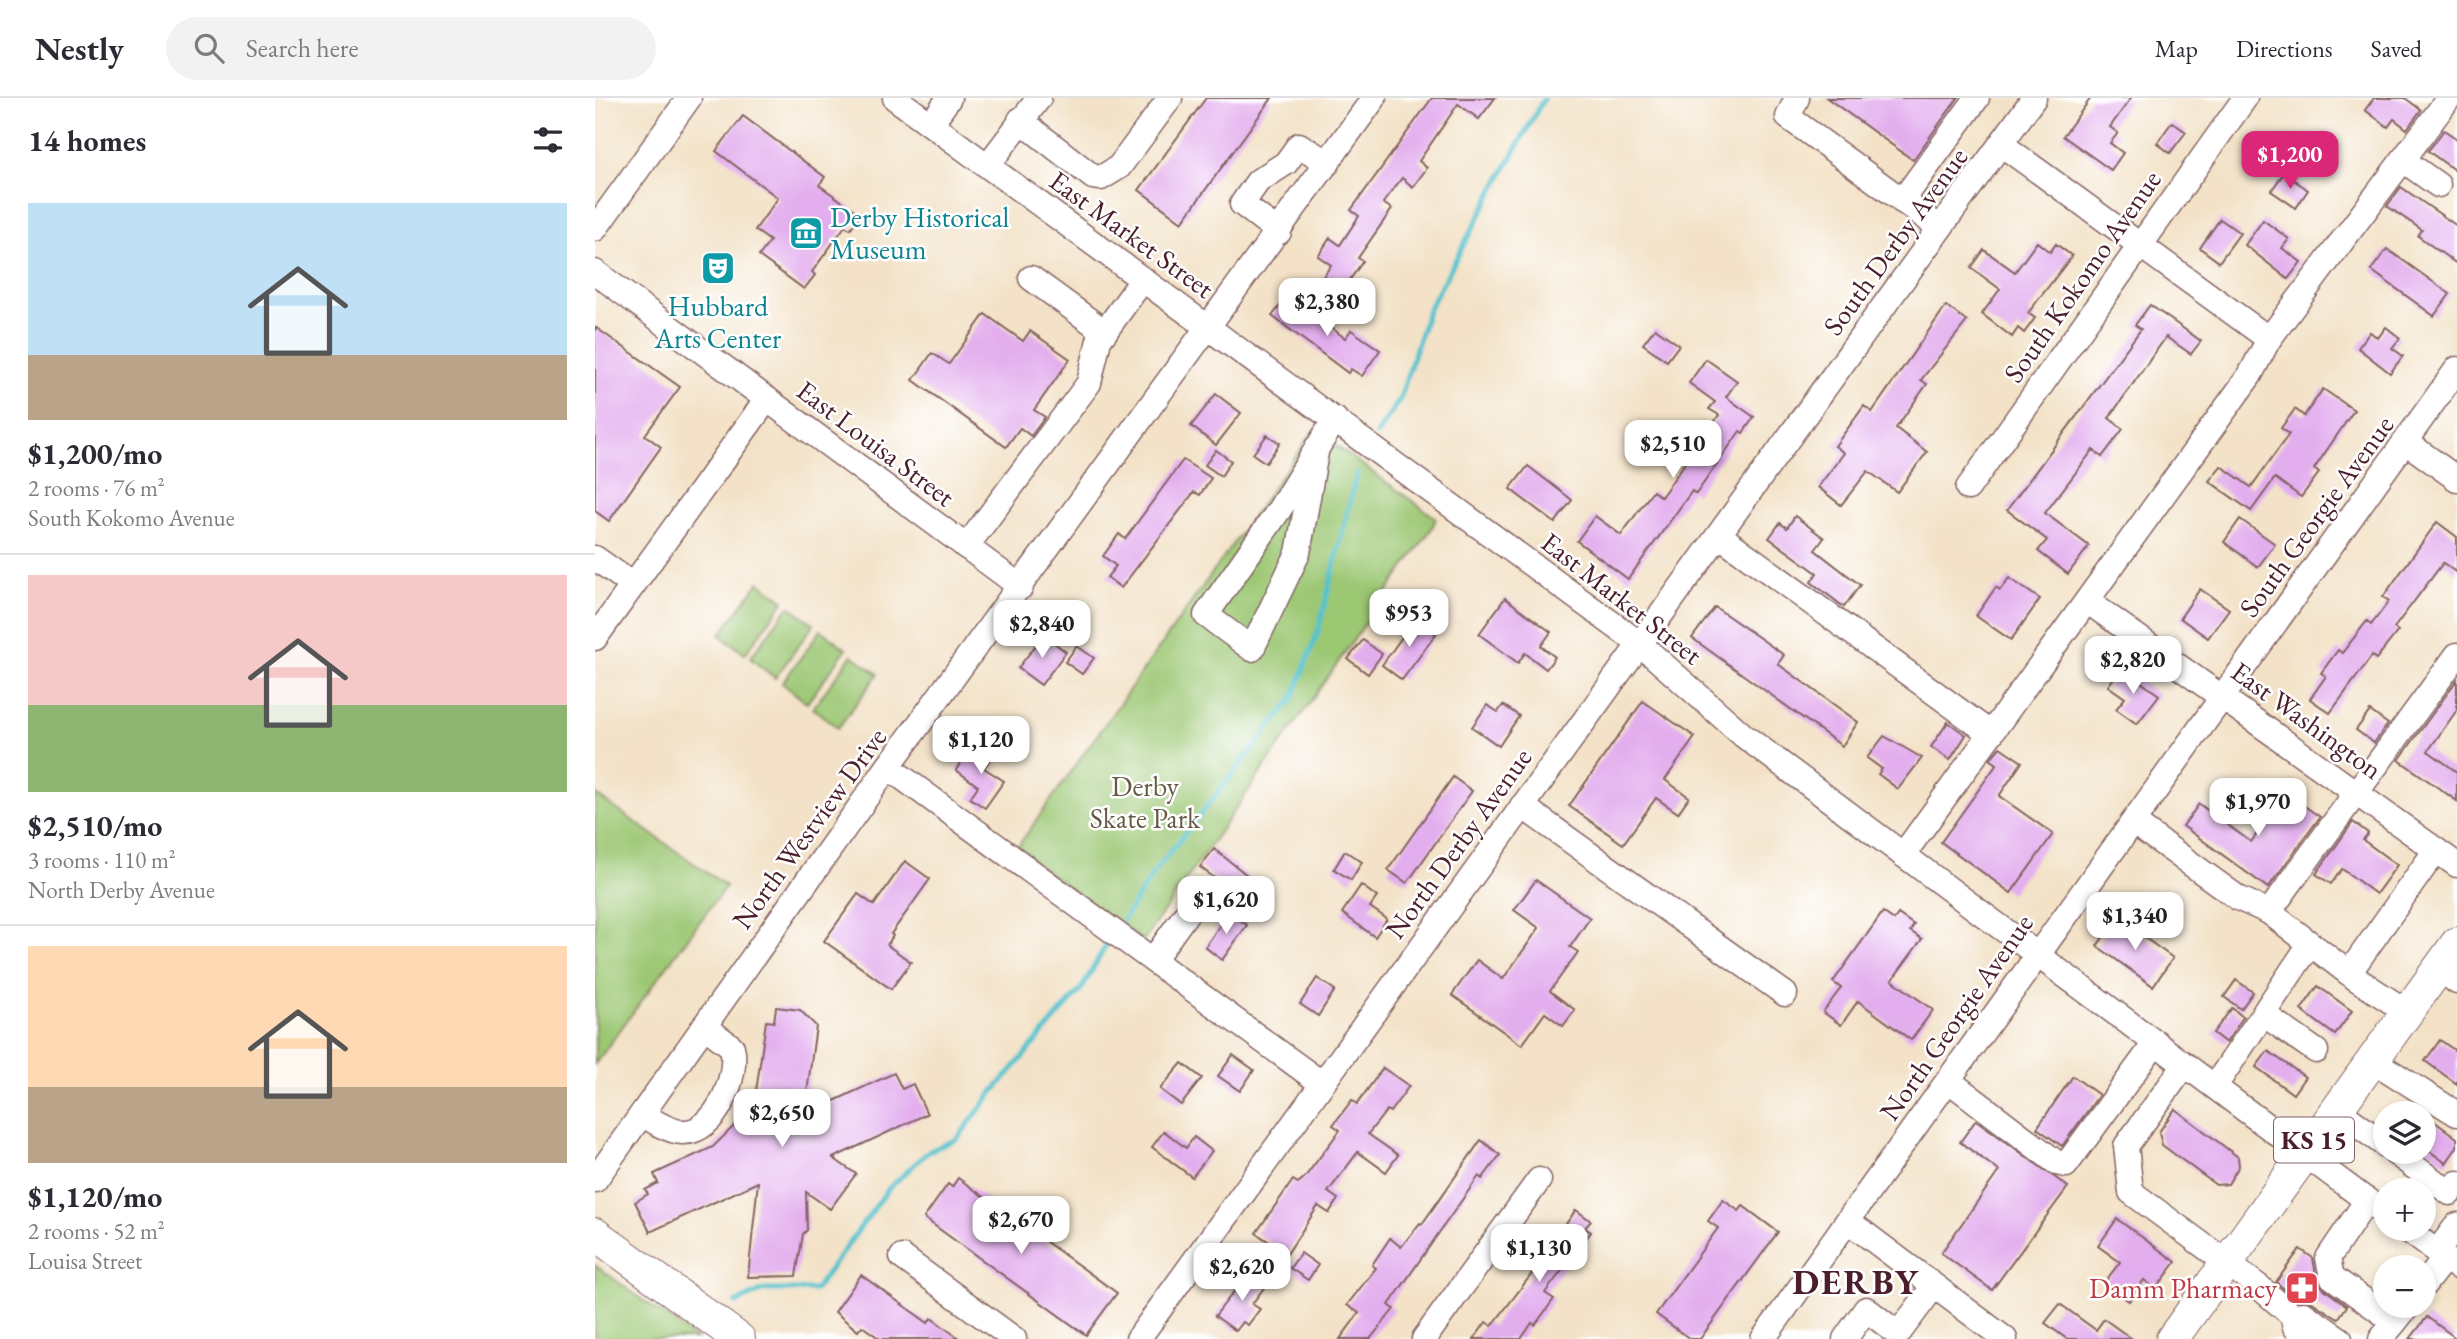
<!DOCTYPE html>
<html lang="en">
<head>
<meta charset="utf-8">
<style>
	:root { --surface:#fff; --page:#f2f2f3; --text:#2b2b33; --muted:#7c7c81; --line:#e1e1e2; --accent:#db2777 }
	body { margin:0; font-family:"EB Garamond",serif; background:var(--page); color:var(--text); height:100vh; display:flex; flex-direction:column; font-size:26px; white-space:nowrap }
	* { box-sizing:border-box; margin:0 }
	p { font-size:23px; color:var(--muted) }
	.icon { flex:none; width:38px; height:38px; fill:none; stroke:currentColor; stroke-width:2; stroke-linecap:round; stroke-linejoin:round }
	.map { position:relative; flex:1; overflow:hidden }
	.side { display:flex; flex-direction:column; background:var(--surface); width:595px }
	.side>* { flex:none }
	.tools { position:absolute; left:1778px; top:1003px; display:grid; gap:14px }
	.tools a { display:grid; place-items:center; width:63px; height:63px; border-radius:50%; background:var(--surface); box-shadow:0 4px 10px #0003; font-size:35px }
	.price { position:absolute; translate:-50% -60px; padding:0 16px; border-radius:14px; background:#fff; color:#222; font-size:23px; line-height:46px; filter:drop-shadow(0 2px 4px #0008) }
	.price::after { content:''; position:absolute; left:50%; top:42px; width:21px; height:16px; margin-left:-10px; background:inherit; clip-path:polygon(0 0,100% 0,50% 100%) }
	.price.current { background:var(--accent); color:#fff }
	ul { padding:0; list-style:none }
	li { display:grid; align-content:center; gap:14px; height:371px; padding:0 28px }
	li+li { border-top:2px solid var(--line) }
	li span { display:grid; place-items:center; height:217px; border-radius:0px; color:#555 }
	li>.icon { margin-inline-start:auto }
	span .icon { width:126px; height:126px; fill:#fffc; stroke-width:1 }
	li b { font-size:30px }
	h2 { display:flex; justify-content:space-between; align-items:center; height:84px; padding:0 28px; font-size:30px }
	header { display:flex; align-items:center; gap:42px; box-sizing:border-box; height:98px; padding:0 35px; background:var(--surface); border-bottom:2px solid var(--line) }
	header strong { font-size:33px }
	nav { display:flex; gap:38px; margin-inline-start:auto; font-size:24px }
	.search { width:490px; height:63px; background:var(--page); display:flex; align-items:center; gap:18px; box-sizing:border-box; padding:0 24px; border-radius:38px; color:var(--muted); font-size:26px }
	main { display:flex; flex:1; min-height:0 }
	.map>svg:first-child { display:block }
	.green { fill:#9cc773; stroke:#73734f; stroke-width:2 }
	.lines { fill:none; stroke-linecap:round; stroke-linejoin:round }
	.stream { stroke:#56c2ce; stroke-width:5 }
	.building { fill:#e3aeee }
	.minor-casing { stroke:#856362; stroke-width:27 }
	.major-casing { stroke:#856362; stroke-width:34 }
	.minor { stroke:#fff; stroke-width:24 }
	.major { stroke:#fff; stroke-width:32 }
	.labels { text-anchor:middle; stroke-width:5; stroke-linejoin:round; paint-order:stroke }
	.shield { fill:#fff; stroke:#80626b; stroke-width:2 }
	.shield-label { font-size:26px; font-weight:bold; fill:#4a1f2b }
	.culture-label { font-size:28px; fill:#0d838f; stroke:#fff; text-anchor:start }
	.street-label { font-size:28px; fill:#4a1f2b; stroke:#fff }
	.park-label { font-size:28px; fill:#675a44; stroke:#fff }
	.health-label { font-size:28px; fill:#be3a42; stroke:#fff; text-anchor:end }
	.district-label { font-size:35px; font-weight:bold; letter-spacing:2px; fill:#4a1f2b; stroke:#fff }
</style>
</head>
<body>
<header>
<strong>Nestly</strong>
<div class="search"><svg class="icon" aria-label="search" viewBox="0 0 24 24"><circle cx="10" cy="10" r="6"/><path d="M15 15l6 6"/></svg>Search here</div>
<nav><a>Map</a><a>Directions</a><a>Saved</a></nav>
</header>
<main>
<section class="side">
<h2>14 homes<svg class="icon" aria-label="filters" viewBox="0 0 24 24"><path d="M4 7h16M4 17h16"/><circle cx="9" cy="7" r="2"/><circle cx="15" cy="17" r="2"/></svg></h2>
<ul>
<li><span style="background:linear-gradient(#bfe0f5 70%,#b9a48a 0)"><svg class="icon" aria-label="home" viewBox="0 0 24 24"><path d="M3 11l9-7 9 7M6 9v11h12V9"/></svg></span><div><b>$1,200/mo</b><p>2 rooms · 76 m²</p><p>South Kokomo Avenue</p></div></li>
<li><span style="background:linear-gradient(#f6c9c9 60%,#8fb573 0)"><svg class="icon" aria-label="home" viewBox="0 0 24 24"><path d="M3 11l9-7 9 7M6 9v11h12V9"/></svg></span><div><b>$2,510/mo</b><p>3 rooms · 110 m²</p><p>North Derby Avenue</p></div></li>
<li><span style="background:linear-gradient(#ffd9b3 65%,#b9a48a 0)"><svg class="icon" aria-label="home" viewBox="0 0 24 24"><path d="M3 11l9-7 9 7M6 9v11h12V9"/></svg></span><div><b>$1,120/mo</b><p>2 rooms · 52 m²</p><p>Louisa Street</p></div></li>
</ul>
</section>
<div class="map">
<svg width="1862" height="1241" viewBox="0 0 1862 1241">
	<rect width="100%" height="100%" fill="#fff"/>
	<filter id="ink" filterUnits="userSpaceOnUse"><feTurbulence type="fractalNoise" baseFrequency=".0143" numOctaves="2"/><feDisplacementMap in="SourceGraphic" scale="14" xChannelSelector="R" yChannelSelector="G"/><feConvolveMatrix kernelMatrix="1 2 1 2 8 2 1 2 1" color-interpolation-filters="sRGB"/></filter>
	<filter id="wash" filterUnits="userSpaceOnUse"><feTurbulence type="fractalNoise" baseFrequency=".00686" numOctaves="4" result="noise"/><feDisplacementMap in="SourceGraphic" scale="28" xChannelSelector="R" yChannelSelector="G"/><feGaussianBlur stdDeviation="1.57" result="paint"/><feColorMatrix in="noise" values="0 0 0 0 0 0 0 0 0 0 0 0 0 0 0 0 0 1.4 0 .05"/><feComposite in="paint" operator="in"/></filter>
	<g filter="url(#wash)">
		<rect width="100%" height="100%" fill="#f3e2c7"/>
		<!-- green -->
		<g class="green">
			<polygon points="719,332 841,420 837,430 548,843 421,751"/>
			<polygon points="164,484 189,503 150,556 125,537"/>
			<polygon points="194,508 219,526 180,580 155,560"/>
			<polygon points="226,532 251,551 212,605 187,585"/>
			<polygon points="257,557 283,576 243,630 218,610"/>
			<polygon points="0,696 131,788 0,966"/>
			<polygon points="0,1167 101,1241 0,1241"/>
		</g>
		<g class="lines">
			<!-- stream -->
			<g class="stream">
				<polyline points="782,336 805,301 833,212 949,0"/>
				<polyline points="528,822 560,773 697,602 723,534 762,375"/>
				<polyline points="141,1205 169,1192 220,1192 294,1090 334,1053 362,1041 398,994 487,890 514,842"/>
			</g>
		</g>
		<g id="blocks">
			<!-- building -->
			<g class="building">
				<polygon points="611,0 677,0 587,124 544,92"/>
				<polygon points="837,0 900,0 884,21 863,6 824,63 832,70 818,89 807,80 788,105 797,111 763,160 768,163 747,193 728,179 736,167 723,158 735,140 745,147 764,118 756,112"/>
				<polygon points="1232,0 1363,0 1318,62"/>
				<polygon points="1496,0 1536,0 1515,29 1523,35 1515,45 1528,55 1516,72 1468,38"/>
				<polygon points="1779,0 1810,0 1826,12 1812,31 1799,21 1793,29 1770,12"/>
				<polygon points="148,18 230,79 224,87 266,117 255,131 250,128 217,174 220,177 209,191 164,158 175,143 160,132 183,100 121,53"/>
				<polygon points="1577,24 1591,34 1575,55 1562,45"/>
				<polygon points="1849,32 1862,41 1862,74 1833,53"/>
				<polygon points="1689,75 1713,92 1701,110 1676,93"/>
				<polygon points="1806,89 1862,128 1862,166 1823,138 1827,132 1792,108"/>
				<polygon points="1625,121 1645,135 1624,164 1605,150"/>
				<polygon points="1668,122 1694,141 1687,150 1706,164 1693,181 1650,147"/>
				<polygon points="1442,144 1455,154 1461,146 1477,158 1433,215 1440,220 1429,235 1423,230 1417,239 1387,216 1405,191 1376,170 1389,152 1420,174"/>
				<polygon points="1792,151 1855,196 1839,218 1776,172"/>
				<polygon points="693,198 750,240 756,232 785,252 767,278 756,271 753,275 677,218"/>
				<polygon points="1555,207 1606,243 1596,256 1571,239 1514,320 1528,331 1507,359 1498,352 1450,415 1494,448 1473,476 1443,453 1452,442 1412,412 1546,231 1540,227"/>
				<polygon points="1351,208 1372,223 1326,282 1332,286 1301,330 1332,354 1302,394 1273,373 1246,407 1223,389 1249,355 1240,348 1269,308 1277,314"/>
				<polygon points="390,216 428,243 435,233 475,261 439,312 450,319 436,338 425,330 411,349 318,282 337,255 354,266"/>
				<polygon points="0,229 85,289 50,337 66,349 14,423 0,413"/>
				<polygon points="1791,229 1805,240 1797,250 1808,258 1795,275 1763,250 1775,234 1783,240"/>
				<polygon points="1060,230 1084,247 1072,263 1048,246"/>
				<polygon points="1111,261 1142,283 1131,299 1159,319 1148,335 1145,333 1101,396 1097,393 1033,481 982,443 1000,418 1026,437 1058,393 1066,399 1124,317 1114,311 1120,304 1094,285"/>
				<polygon points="1728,291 1759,312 1719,371 1724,375 1706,399 1680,380 1656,413 1614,383 1626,368 1656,389 1694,336 1686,330 1700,311 1709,318"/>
				<polygon points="621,296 646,315 621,347 596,328"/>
				<polygon points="672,337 685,345 671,365 658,356"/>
				<polygon points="621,352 636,363 626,378 610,367"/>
				<polygon points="588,362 616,380 605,397 599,394 526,490 512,479 521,468 508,458 524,436 530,441"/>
				<polygon points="933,368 977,402 960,425 915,391"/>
				<polygon points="1200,418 1229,440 1220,452 1265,487 1249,509 1216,484 1222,475 1174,440 1185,425 1192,430"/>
				<polygon points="1645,421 1680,446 1663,469 1629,444"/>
				<polygon points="1842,424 1862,439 1862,475 1848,465 1799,530 1803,533 1781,561 1777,558 1735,615 1715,601 1731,578 1726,575 1743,552 1747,555 1772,523 1776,527 1794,503 1788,499"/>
				<polygon points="1414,480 1445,501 1416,542 1381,518 1401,489 1405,492"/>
				<polygon points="1605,491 1634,511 1613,540 1585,520"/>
				<polygon points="910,500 956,534 946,548 960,559 951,571 930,555 923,565 884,536"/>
				<polygon points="1120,509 1189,557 1183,566 1263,624 1247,648 1097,540"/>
				<polygon points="820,521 841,536 807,582 787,567"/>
				<polygon points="449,537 471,554 446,587 423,570"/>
				<polygon points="768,542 787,556 773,576 753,561"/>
				<polygon points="482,548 499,560 487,576 470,564"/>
				<polygon points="1526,570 1564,597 1542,626 1521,611 1530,600 1513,588"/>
				<polygon points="1862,582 1862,612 1833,653 1862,674 1862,703 1804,662"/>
				<polygon points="1048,603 1100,639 1070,682 1094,699 1083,715 1061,700 1028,746 974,708"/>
				<polygon points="892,607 903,614 908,607 924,618 904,648 877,629"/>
				<polygon points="1775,613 1793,626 1779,645 1761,632"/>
				<polygon points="1353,624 1371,637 1355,662 1336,649"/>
				<polygon points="1289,638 1327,660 1303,691 1283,676 1287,671 1272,660"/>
				<polygon points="384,647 398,657 389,670 409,683 390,710 375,700 383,688 361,672 370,658 374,661"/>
				<polygon points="1405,649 1427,664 1404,698 1458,736 1416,795 1346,744 1402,666 1395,661"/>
				<polygon points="858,679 877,693 812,785 793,772"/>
				<polygon points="1691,695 1725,719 1673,790 1588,728 1604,706 1656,744"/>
				<polygon points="1758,724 1773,735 1768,742 1802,767 1781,796 1747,771 1736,786 1721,776"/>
				<polygon points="619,751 652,777 639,795 605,769"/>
				<polygon points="750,753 767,764 756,782 739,771"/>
				<polygon points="310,763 335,781 296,836 298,838 292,847 316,864 296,891 229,843 263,796 279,807"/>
				<polygon points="941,782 995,820 975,849 983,854 955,893 980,912 968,928 950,915 927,947 857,897 882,862 908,881 944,830 919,812"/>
				<polygon points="766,787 782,799 775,809 792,821 780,839 747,815"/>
				<polygon points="634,814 652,827 627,862 610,849"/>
				<polygon points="1288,814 1299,822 1303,816 1319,827 1315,833 1327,841 1297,882 1338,912 1316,942 1263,903 1246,927 1228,914 1246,890 1238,884"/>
				<polygon points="1522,820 1578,860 1558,888 1502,848"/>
				<polygon points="722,880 740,892 723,918 705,906"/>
				<polygon points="1641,882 1658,894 1646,911 1629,899"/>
				<polygon points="1723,888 1757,913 1740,937 1706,912"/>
				<polygon points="181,909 205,912 221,928 209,1017 299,975 307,991 318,986 332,1016 238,1060 261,1076 235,1111 211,1094 212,1132 208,1136 201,1178 153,1179 163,1084 55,1134 40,1104 53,1096 50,1092 63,1085 59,1076 118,1049 159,1008 171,923 179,924"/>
				<polygon points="1637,910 1648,919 1631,945 1618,935"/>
				<polygon points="1845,942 1862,954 1862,986 1830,963"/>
				<polygon points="1673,953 1710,979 1698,996 1661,969"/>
				<polygon points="638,957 659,972 645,993 623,978"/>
				<polygon points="587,965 607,980 586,1007 565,991"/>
				<polygon points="788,970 814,988 795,1014 792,1012 773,1036 803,1057 791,1074 763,1054 733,1094 743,1101 734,1115 723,1108 692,1156 661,1135 698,1082 703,1085 710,1079 745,1032 738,1027 757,1002 762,1006"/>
				<polygon points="1478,978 1504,997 1467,1048 1442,1030"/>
				<polygon points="1580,1011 1643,1059 1644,1068 1633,1086 1621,1087 1567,1047 1564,1034"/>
				<polygon points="1829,1016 1862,1040 1862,1049 1851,1065 1829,1049"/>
				<polygon points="1381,1022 1473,1089 1397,1192 1346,1155 1404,1073 1365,1044"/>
				<polygon points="569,1033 591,1050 599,1039 617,1053 597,1079 557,1049"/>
				<polygon points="886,1042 905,1057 887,1081 884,1078 850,1126 794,1207 799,1211 775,1241 745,1241 764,1215 752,1207 781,1170 777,1167 795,1140 806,1149 825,1125 827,1126"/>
				<polygon points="363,1080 522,1195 491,1237 329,1120 353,1086 357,1089"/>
				<polygon points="1128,1102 1144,1113 1148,1108 1183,1134 1105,1241 1095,1241 1061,1216 1123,1130 1113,1123"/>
				<polygon points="981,1112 996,1123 990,1130 996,1134 950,1195 959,1201 940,1227 937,1225 926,1241 879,1241 891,1224 897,1228 939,1173 935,1170 945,1156 948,1158"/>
				<polygon points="1522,1121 1581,1164 1561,1191 1549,1182 1534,1203 1509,1185 1525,1164 1503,1148"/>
				<polygon points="1705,1151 1718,1160 1722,1182 1728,1190 1752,1208 1743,1221 1717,1204 1702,1202 1681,1184"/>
				<polygon points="706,1155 723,1167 713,1182 695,1170"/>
				<polygon points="654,1174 671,1187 657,1206 665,1211 653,1227 648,1224 641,1233 620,1218"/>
				<polygon points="266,1177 333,1225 336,1220 365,1241 285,1241 267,1228 263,1233 240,1214"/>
				<polygon points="1465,1206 1501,1232 1509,1221 1537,1241 1472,1241 1450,1225"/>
				<polygon points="1832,1219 1862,1241 1815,1241"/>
			</g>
		</g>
	</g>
	<g filter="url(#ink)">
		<use href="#blocks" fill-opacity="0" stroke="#856362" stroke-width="2"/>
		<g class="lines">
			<!-- minor casing -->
			<g class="minor-casing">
				<g id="minor">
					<polyline points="300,0 1045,546 1149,638 1790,1116"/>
					<polyline points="1202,0 1193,19 1345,130"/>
					<polyline points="425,22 498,79 506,80 524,69 575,0"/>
					<polyline points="336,26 354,0"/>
					<polyline points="1406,46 1674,241"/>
					<polyline points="1808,62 1843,87"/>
					<polyline points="393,67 444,0"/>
					<polyline points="1307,103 1382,0"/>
					<polyline points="0,131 94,0"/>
					<polyline points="684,134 647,106 663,83 691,65 704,47 733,65"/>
					<polyline points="0,174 426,489"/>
					<polyline points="436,180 510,234"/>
					<polyline points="1811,344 1862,381"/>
					<polyline points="722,349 703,455 657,551 611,517 684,412 740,321"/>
					<polyline points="1373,390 1650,0"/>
					<polyline points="1124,437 1396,636"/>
					<polyline points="371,449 494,285 504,242 548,181"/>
					<polyline points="0,460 38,487"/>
					<polyline points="1492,503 1862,767"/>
					<polyline points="0,540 172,301"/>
					<polyline points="293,669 726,985"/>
					<polyline points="927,708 1190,896"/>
					<polyline points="1538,724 1643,800 1674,814"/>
					<polyline points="1308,757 1655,277 1674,241 1854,0"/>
					<polyline points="558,862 599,805"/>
					<polyline points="1844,870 1862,884"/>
					<polyline points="1754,875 1841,752"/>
					<polyline points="1812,914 1760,880 1674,814 1862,557"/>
					<polyline points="1668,916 1721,953"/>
					<polyline points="1777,962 1862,1016"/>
					<polyline points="1590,967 1531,1048 1536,1094 1663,1188 1697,1217 1700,1229 1714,1241"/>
					<polyline points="1353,982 1462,1065 1471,1067 1561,944"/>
					<polyline points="1620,988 1715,846"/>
					<polyline points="1741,1011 1790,1047"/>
					<path d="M47,1016c11,7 26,17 40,18 35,2 57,-58 50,-85l-28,-21"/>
					<polyline points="1799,1054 1855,1095 1862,1085"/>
					<polyline points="0,1082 293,669 779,0"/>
					<polyline points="1772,1102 1733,1160 1737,1179 1800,1224"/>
					<polyline points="1253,1123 1410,1241"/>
					<polyline points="1810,1130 1862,1169"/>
					<polyline points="1842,1154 1862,1127"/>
					<polyline points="307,1159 419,1241"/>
					<polyline points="1829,1187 1850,1160"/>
					<polyline points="1697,1217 1709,1216 1745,1241"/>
					<polyline points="543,1241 1439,0"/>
					<polyline points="829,1241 944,1082"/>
					<polyline points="1168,1241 1862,271"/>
					<polyline points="1250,1241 1271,1211 1303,1236 1339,1188"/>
					<polyline points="1786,1241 1813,1208"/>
				</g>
			</g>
			<!-- major casing -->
			<g class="major-casing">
				<g id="major">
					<polyline points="0,1136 144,1241"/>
					<polyline points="1577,1241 1862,845"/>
				</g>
			</g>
			<!-- minor -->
			<use href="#minor" class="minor"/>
			<!-- major -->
			<use href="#major" class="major"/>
		</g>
	</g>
	<!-- icons -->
	<defs>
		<g id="museum-square" transform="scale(1.75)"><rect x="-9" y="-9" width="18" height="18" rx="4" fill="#0f9aa8" stroke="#fff"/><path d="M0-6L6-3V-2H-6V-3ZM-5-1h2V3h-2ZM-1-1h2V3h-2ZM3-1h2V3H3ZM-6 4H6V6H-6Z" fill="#fff"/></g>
		<g id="theatre-square" transform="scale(1.75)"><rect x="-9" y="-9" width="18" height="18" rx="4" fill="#0f9aa8" stroke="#fff"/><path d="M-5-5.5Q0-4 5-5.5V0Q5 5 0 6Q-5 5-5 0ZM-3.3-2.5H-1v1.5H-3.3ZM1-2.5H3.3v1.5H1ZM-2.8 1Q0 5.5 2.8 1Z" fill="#fff"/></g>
		<g id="pharmacy-square" transform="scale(1.75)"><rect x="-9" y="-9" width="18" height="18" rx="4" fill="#e0444e" stroke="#fff"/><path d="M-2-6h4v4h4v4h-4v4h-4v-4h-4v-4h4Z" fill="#fff"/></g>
	</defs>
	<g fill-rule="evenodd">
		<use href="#museum-square" x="211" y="135"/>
		<use href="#theatre-square" x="123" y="170"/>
		<use href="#pharmacy-square" x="1707" y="1190"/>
	</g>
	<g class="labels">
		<!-- shield labels -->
		<rect class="shield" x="1679" y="1019.5" width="80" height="45" rx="5"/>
		<g class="shield-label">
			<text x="1719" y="1051">KS 15</text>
		</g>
		<!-- culture labels -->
		<g class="culture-label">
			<text x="235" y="129">Derby Historical<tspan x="235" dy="32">Museum</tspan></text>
			<text x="123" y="218" text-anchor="middle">Hubbard<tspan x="123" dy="32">Arts Center</tspan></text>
		</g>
		<!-- street labels -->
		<g class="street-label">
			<text transform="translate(537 136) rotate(36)" y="10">East Market Street</text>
			<text transform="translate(1300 143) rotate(-54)" y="10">South Derby Avenue</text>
			<text transform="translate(1487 178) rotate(-55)" y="10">South Kokomo Avenue</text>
			<text transform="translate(281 345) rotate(37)" y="10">East Louisa Street</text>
			<text transform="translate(1721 418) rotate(-54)" y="10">South Georgie Avenue</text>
			<text transform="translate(1027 500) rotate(38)" y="10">East Market Street</text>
			<text transform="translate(1712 622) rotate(36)" y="10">East Washington</text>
			<text transform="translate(214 730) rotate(-54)" y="10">North Westview Drive</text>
			<text transform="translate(863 745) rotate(-54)" y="10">North Derby Avenue</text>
			<text transform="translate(1361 919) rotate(-55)" y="10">North Georgie Avenue</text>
		</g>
		<!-- park labels -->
		<g class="park-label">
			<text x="550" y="698">Derby<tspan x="550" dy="32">Skate Park</tspan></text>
		</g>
		<!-- health labels -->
		<g class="health-label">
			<text x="1682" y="1200">Damm Pharmacy</text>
		</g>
		<!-- district labels -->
		<g class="district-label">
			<text x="1261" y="1196">DERBY</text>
		</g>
	</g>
</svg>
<div class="tools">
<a><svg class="icon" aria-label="layers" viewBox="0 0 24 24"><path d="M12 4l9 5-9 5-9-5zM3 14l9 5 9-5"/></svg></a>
<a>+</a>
<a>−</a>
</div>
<b class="price current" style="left:1695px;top:93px">$1,200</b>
<b class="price" style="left:732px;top:240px">$2,380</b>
<b class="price" style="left:1078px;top:382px">$2,510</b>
<b class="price" style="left:814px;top:551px">$953</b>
<b class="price" style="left:447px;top:562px">$2,840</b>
<b class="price" style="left:1538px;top:598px">$2,820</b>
<b class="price" style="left:386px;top:678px">$1,120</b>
<b class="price" style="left:1663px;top:740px">$1,970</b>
<b class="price" style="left:631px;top:838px">$1,620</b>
<b class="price" style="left:1540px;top:854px">$1,340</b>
<b class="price" style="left:187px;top:1051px">$2,650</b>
<b class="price" style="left:426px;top:1158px">$2,670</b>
<b class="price" style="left:944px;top:1186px">$1,130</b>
<b class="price" style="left:647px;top:1205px">$2,620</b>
</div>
</main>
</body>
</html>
